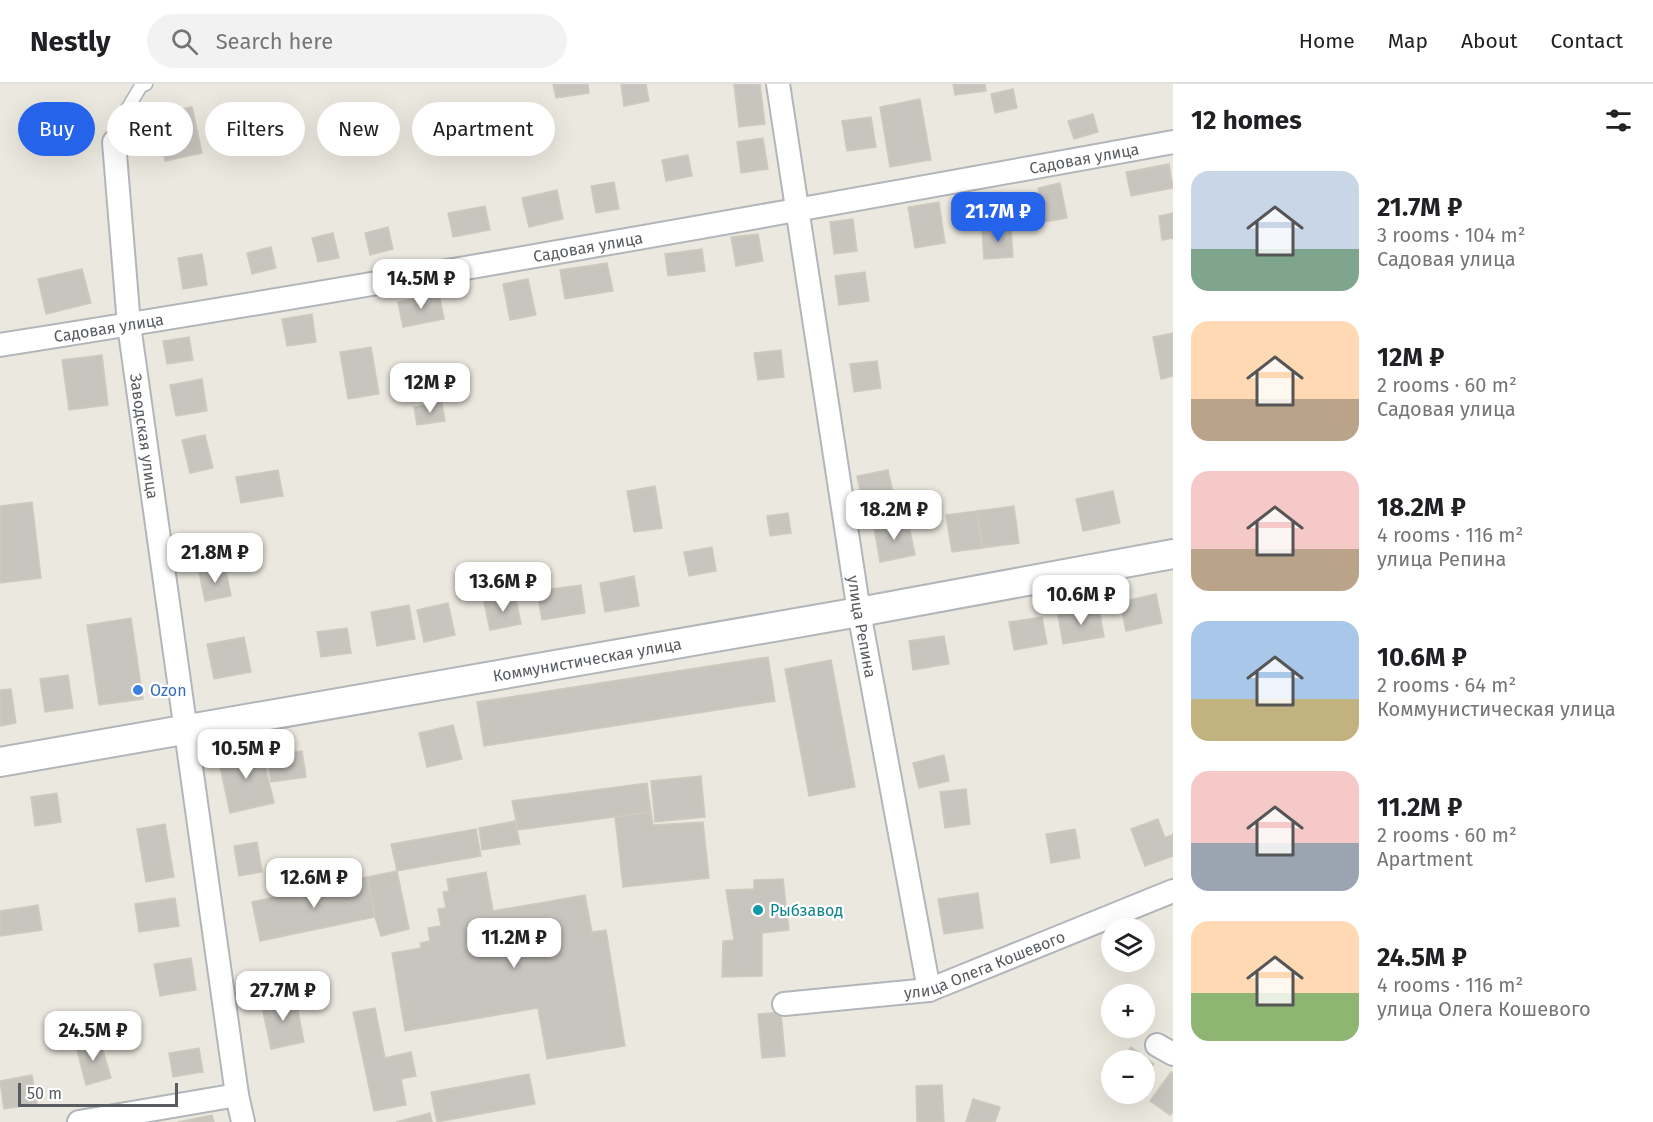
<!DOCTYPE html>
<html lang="en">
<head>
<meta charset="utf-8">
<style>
	:root { --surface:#fff; --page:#f2f2f2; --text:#202124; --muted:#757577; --line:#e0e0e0; --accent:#2563eb }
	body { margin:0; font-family:"Fira Sans",sans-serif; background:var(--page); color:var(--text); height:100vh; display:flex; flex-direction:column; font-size:22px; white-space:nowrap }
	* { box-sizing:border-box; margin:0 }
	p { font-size:20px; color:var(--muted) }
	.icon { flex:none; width:33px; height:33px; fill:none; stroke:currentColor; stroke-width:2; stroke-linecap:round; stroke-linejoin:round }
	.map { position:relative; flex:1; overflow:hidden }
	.panel { display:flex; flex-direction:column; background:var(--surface); width:480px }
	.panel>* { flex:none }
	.banner { position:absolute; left:18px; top:18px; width:570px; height:54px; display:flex; gap:12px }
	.buttons { position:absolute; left:1101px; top:834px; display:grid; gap:12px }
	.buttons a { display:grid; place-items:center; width:54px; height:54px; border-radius:50%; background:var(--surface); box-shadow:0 6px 24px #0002; font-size:30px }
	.scale { position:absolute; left:18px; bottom:15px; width:160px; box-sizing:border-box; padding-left:6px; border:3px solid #585c60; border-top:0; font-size:16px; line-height:21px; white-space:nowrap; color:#585c60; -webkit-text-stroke:4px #fff; paint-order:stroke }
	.price { position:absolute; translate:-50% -51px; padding:0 14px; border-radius:12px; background:#fff; color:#222; font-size:20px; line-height:39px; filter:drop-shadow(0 2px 3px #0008) }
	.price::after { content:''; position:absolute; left:50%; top:36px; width:18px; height:14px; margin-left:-9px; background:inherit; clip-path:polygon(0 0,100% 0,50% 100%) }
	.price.current { background:var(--accent); color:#fff }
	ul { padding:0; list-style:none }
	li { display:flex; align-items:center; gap:18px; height:150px; padding:0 18px }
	li span { display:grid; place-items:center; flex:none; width:168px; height:120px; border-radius:18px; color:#555 }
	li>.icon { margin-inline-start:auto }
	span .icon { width:72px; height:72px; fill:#fffc; stroke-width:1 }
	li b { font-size:26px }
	h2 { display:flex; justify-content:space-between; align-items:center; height:72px; padding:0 18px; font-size:26px }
	.pill { padding:0 21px; border-radius:27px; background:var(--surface); box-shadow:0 6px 24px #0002; font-size:21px; line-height:54px }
	.pill.current { background:var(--accent); color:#fff }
	header { display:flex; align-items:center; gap:36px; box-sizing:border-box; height:84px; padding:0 30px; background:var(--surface); border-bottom:2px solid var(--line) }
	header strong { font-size:28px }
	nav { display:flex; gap:33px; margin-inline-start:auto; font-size:21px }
	.search { width:420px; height:54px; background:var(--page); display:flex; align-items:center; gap:15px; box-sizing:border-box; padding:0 21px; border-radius:33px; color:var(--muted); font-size:22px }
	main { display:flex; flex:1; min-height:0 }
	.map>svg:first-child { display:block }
	.building { fill:#c8c5bf; stroke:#d0cabe; stroke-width:1.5 }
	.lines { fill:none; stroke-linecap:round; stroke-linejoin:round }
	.service-casing { stroke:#b2b6ba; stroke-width:15 }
	.minor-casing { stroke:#b2b6ba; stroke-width:26 }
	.tertiary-casing { stroke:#b2b6ba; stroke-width:32 }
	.service { stroke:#fff; stroke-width:12 }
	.minor { stroke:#fff; stroke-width:22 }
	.tertiary { stroke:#fff; stroke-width:28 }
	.shop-dot { fill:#3f7fe0; stroke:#fff; stroke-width:2 }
	.culture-dot { fill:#0f9aa8; stroke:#fff; stroke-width:2 }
	.labels { text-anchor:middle; stroke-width:4.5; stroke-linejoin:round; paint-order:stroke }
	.street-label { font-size:16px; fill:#585c60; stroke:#fff }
	.shop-label { font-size:16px; fill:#366cbe; stroke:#fff; text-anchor:start }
	.culture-label { font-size:16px; fill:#0d838f; stroke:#fff; text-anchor:start }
</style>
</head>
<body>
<header>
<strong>Nestly</strong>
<div class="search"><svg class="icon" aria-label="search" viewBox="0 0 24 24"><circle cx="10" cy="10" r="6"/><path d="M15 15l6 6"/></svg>Search here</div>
<nav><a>Home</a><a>Map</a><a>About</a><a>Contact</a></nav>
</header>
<main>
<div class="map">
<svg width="1173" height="1038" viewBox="0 0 1173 1038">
	<rect width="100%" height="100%" fill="#ebe9df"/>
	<!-- building -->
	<g class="building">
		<polygon points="553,0 588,0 589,9 556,14"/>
		<polygon points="621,0 646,0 649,17 624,22"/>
		<polygon points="734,0 760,0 765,40 739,43"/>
		<polygon points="953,0 985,0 986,7 955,11"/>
		<polygon points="1013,5 1017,24 995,29 991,10"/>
		<polygon points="920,15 931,76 890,83 880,23"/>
		<polygon points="192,23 202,69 165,77 156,30"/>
		<polygon points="1093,30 1098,48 1074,55 1068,37"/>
		<polygon points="871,33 876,63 847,67 842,37"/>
		<polygon points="763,54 768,85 741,89 737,58"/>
		<polygon points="688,71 692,92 666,97 662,76"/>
		<polygon points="1169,80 1173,104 1131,112 1126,88"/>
		<polygon points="614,98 619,125 596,129 591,102"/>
		<polygon points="1060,99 1067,134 1045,138 1038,104"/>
		<polygon points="557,106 563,135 529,143 522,114"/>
		<polygon points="939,118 945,159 915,164 908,123"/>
		<polygon points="485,122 490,146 453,153 448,129"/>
		<polygon points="1173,129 1173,154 1162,156 1159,132"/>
		<polygon points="853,135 857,167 834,170 830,138"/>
		<polygon points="388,143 393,165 370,171 365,149"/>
		<polygon points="1011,143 1013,173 984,175 982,145"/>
		<polygon points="333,149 339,174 318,178 312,154"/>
		<polygon points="758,150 763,177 736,182 731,153"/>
		<polygon points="271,163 276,184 252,190 247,169"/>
		<polygon points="702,165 705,187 668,192 665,170"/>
		<polygon points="202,170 207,201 183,205 178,174"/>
		<polygon points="607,179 613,207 565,215 560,186"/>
		<polygon points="82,185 91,219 46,230 38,195"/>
		<polygon points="865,188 869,217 839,221 835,192"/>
		<polygon points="528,195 536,231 510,236 503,200"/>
		<polygon points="439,210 444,235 403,243 398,218"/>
		<polygon points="312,230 316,258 287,262 282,235"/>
		<polygon points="1173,249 1173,292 1161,295 1153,253"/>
		<polygon points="189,253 193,276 167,280 163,257"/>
		<polygon points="371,263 379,310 348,315 340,268"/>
		<polygon points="781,266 784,293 758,296 754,269"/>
		<polygon points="102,271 108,321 69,326 62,276"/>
		<polygon points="877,277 881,304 854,308 850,280"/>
		<polygon points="202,295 207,327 176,332 170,301"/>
		<polygon points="442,318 445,337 417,341 414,323"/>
		<polygon points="205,351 213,384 190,389 182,356"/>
		<polygon points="278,386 283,412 241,419 236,393"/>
		<polygon points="888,386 893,409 862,415 857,392"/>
		<polygon points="655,402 662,444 634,448 627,407"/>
		<polygon points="1113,407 1120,439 1083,447 1076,415"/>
		<polygon points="32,418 41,494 0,499 0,422"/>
		<polygon points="1014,422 1019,459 982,464 977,427"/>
		<polygon points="977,427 982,464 952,468 946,431"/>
		<polygon points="788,429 791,449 770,452 767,432"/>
		<polygon points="908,437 915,471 880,478 874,443"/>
		<polygon points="712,463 716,487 689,492 684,468"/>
		<polygon points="225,482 231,512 205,517 199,488"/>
		<polygon points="634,492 639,522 605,528 600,499"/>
		<polygon points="581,501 585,529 542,536 537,507"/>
		<polygon points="1156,510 1162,539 1126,547 1120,518"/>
		<polygon points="515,511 521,540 490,546 484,518"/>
		<polygon points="448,519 455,551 424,558 417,526"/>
		<polygon points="409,521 415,555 377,562 371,528"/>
		<polygon points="1099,524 1104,553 1063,560 1058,531"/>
		<polygon points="1042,533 1047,560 1014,566 1009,538"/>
		<polygon points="131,534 143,615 99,621 87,541"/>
		<polygon points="347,544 351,569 321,573 317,548"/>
		<polygon points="944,552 949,580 913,586 909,557"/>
		<polygon points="244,553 251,588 214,595 207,560"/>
		<polygon points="768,573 775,617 484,662 477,618"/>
		<polygon points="831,576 855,703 809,712 785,585"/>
		<polygon points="68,591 73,624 45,628 40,595"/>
		<polygon points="11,605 16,639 0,642 0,606"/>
		<polygon points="453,641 462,675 427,683 419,649"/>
		<polygon points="261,664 274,719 230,729 218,673"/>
		<polygon points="302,667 306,693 271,698 267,672"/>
		<polygon points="944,671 949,697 919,704 913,679"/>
		<polygon points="701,692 705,733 655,738 651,697"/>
		<polygon points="647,699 651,728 518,746 512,717"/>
		<polygon points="966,705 970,740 945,744 940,708"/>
		<polygon points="57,709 61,738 35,742 31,713"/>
		<polygon points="651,728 653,741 703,738 709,794 623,803 615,733"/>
		<polygon points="1158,735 1165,754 1173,750 1173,772 1145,782 1131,745"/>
		<polygon points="515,737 520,760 482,766 479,744"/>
		<polygon points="165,740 174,793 146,798 137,745"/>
		<polygon points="476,745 481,772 397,787 391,760"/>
		<polygon points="1075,745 1080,774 1051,779 1046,750"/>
		<polygon points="257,758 262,788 239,792 234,762"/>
		<polygon points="397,787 409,845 381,852 375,833 367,793"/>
		<polygon points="486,788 493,827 585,811 592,848 606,846 625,962 547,975 538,924 405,947 392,869 421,864 420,859 430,857 428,844 441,842 438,825 446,824 443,808 449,807 447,795"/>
		<polygon points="367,793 375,833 260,857 252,818"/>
		<polygon points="783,795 789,846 762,849 762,892 722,893 723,857 734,856 726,806 754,805 754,796"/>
		<polygon points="978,809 983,844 944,850 938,815"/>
		<polygon points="175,814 179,842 139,848 135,820"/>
		<polygon points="38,821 42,846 0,852 0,827"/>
		<polygon points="191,874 196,906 160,912 154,880"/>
		<polygon points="295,912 304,958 271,965 261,918"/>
		<polygon points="375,924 385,974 411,968 416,992 401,995 406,1021 374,1027 353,928"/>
		<polygon points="781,928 785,972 762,974 758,930"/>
		<polygon points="100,956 111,994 86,1001 76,962"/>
		<polygon points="1131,963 1154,980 1144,994 1144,976 1121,976"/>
		<polygon points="199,964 203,988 173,993 169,969"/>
		<polygon points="1171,988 1173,990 1173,1028 1170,1031 1150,1017"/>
		<polygon points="529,990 535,1020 437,1038 431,1008"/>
		<polygon points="32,991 37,1020 4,1025 0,997"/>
		<polygon points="942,1001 944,1038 917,1038 916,1002"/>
		<polygon points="973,1015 1000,1023 995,1038 966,1038"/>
		<polygon points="430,1029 432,1038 396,1038"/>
		<polygon points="212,1031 214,1038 178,1038"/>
	</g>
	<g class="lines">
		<!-- service casing -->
		<g class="service-casing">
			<polyline id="service" points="114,58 115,45 141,2 146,0"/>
		</g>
		<!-- minor casing -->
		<g class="minor-casing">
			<g id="minor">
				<path id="s1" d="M778,0l81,528 70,378"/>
				<path id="s2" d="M114,58l15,183 108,770 6,27"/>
				<path id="s3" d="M0,261c392,-62 783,-132 1173,-203"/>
				<path id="s4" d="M784,920l145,-14 244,-99"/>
				<polyline points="1157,961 1173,970"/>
				<polyline points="79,1038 237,1011"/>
			</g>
		</g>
		<!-- tertiary casing -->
		<g class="tertiary-casing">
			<g id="tertiary">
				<path id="s5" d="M0,678l859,-150 314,-58"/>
			</g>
		</g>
		<!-- service -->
		<use href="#service" class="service"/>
		<!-- minor -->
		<use href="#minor" class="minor"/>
		<!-- tertiary -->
		<use href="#tertiary" class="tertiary"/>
	</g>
	<!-- markers -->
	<circle class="shop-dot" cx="138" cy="606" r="6"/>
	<circle class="culture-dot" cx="758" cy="826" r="6"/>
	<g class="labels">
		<!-- street labels -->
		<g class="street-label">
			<text dy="6" stroke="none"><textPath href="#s3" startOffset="1100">Садовая улица</textPath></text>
			<text dy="6" stroke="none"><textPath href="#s3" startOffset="596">Садовая улица</textPath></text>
			<text dy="6" stroke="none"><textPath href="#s3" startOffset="110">Садовая улица</textPath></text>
			<text dy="6" stroke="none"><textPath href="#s2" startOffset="296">Заводская улица</textPath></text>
			<text dy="6" stroke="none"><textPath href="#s1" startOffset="549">улица Репина</textPath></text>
			<text dy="6" stroke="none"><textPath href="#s5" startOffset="596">Коммунистическая улица</textPath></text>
			<text dy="6" stroke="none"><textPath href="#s4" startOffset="206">улица Олега Кошевого</textPath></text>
		</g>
		<!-- shop labels -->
		<g class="shop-label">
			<text x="150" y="612">Ozon</text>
		</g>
		<!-- culture labels -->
		<g class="culture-label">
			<text x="770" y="832">Рыбзавод</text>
		</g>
	</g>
</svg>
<div class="buttons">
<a><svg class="icon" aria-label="layers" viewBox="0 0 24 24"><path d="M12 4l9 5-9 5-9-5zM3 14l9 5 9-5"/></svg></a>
<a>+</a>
<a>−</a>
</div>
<div class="scale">50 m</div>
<b class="price current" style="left:998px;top:159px">21.7M ₽</b>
<b class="price" style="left:421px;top:226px">14.5M ₽</b>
<b class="price" style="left:430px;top:330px">12M ₽</b>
<b class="price" style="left:894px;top:457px">18.2M ₽</b>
<b class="price" style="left:215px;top:500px">21.8M ₽</b>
<b class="price" style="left:503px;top:529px">13.6M ₽</b>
<b class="price" style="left:1081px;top:542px">10.6M ₽</b>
<b class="price" style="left:246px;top:696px">10.5M ₽</b>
<b class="price" style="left:314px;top:825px">12.6M ₽</b>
<b class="price" style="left:514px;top:885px">11.2M ₽</b>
<b class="price" style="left:283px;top:938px">27.7M ₽</b>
<b class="price" style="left:93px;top:978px">24.5M ₽</b>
<div class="banner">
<a class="pill current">Buy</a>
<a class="pill">Rent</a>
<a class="pill">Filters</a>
<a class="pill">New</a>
<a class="pill">Apartment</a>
</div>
</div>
<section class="panel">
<h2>12 homes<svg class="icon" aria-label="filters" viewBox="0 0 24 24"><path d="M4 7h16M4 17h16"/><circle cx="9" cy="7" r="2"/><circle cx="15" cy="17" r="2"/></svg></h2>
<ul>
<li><span style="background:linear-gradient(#c9d6e8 65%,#7fa58c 0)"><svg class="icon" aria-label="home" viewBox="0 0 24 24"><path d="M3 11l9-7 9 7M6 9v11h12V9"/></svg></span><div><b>21.7M ₽</b><p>3 rooms · 104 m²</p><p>Садовая улица</p></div></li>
<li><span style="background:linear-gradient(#ffd9b3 65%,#b9a48a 0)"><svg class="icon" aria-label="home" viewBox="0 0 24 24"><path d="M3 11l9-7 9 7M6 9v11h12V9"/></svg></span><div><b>12M ₽</b><p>2 rooms · 60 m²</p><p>Садовая улица</p></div></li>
<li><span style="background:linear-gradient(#f6c9c9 65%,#b9a48a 0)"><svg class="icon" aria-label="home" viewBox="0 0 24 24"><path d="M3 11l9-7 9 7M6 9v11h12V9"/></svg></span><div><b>18.2M ₽</b><p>4 rooms · 116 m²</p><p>улица Репина</p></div></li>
<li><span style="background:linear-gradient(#a9c7e8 65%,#c2b280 0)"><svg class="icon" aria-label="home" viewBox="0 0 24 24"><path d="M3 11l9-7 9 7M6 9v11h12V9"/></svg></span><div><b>10.6M ₽</b><p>2 rooms · 64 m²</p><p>Коммунистическая улица</p></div></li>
<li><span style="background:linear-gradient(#f6c9c9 60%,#9aa5b1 0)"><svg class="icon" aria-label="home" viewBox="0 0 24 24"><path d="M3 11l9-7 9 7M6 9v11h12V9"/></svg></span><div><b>11.2M ₽</b><p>2 rooms · 60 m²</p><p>Apartment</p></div></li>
<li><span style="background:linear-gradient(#ffd9b3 60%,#8fb573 0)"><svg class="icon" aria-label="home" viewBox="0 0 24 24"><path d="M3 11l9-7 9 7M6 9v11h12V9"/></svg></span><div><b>24.5M ₽</b><p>4 rooms · 116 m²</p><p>улица Олега Кошевого</p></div></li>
</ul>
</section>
</main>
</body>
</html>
